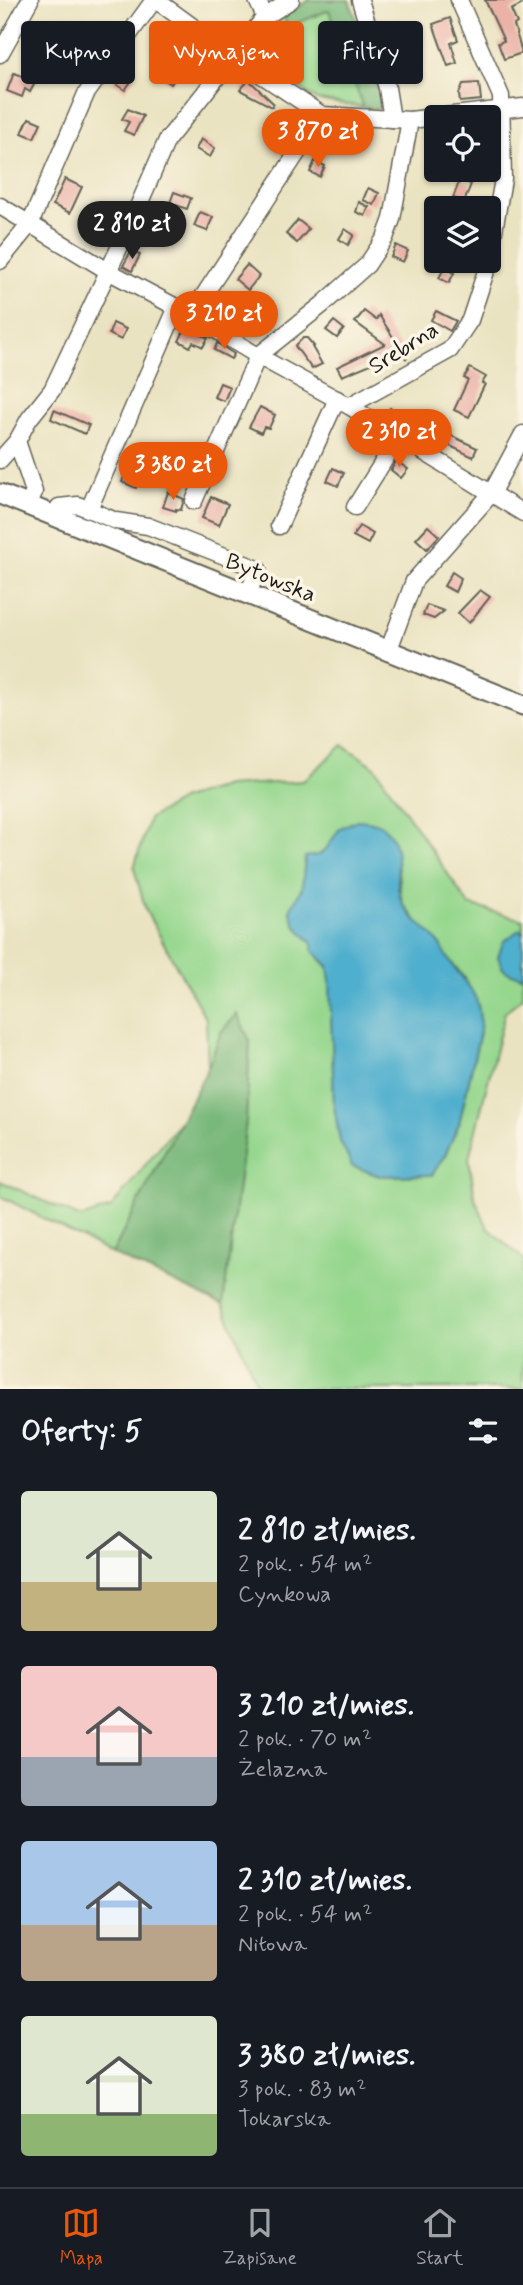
<!DOCTYPE html>
<html lang="pl">
<head>
<meta charset="utf-8">
<style>
	:root { --surface:#171b24; --page:#242831; --text:#f1f3f6; --muted:#9ea1a6; --line:#363941; --accent:#ea580c }
	body { margin:0; font-family:Mynerve,sans-serif; background:var(--page); color:var(--text); height:100vh; display:flex; flex-direction:column; font-size:26px; white-space:nowrap }
	* { box-sizing:border-box; margin:0 }
	p { font-size:23px; color:var(--muted) }
	.icon { flex:none; width:38px; height:38px; fill:none; stroke:currentColor; stroke-width:2; stroke-linecap:round; stroke-linejoin:round }
	.map { position:relative; height:1389px; overflow:hidden }
	.panel { display:flex; flex-direction:column; background:var(--surface); flex:1 }
	.panel>* { flex:none }
	.top-card { position:absolute; left:21px; top:21px; width:481px; height:63px; display:flex; gap:14px }
	.controls { position:absolute; left:424px; top:105px; display:grid; gap:14px }
	.controls a { display:grid; place-items:center; width:77px; height:77px; border-radius:7px; background:var(--surface); box-shadow:0 2px 5px #0004; font-size:35px }
	.price { position:absolute; translate:-50% -60px; padding:0 16px; border-radius:24px; background:var(--accent); color:#fff; font-size:23px; line-height:46px; filter:drop-shadow(0 2px 4px #0008) }
	.price::after { content:''; position:absolute; left:50%; top:42px; width:21px; height:16px; margin-left:-10px; background:inherit; clip-path:polygon(0 0,100% 0,50% 100%) }
	.price.active { background:#222; color:#fff }
	ul { padding:0; list-style:none }
	li { display:flex; align-items:center; gap:21px; height:175px; padding:0 21px }
	li span { display:grid; place-items:center; flex:none; width:196px; height:140px; border-radius:7px; color:#555 }
	li>.icon { margin-inline-start:auto }
	span .icon { width:84px; height:84px; fill:#fffc; stroke-width:1 }
	li b { font-size:30px }
	h2 { display:flex; justify-content:space-between; align-items:center; height:84px; padding:0 21px; font-size:30px }
	.chip { padding:0 24px; border-radius:7px; background:var(--surface); box-shadow:0 2px 5px #0004; font-size:24px; line-height:63px }
	.chip.active { background:var(--accent); color:#fff }
	.menu { display:flex; justify-content:space-around; align-items:center; height:98px; border-top:2px solid var(--line); background:var(--surface); font-size:19px; color:var(--muted) }
	.menu a { display:grid; justify-items:center; gap:4px }
	.menu .active { color:var(--accent) }
	.map>svg:first-child { display:block }
	.green { fill:#96d78e; stroke:#597a55; stroke-width:2; fill-rule:evenodd }
	.forest { fill:#78b879; stroke:#4a6a4a; stroke-width:2 }
	.water { fill:#4fafce; stroke:#366675; stroke-width:2 }
	.building { fill:#ebb2a7 }
	.lines { fill:none; stroke-linecap:round; stroke-linejoin:round }
	.minor-casing { stroke:#646256; stroke-width:19 }
	.major-casing { stroke:#646256; stroke-width:23 }
	.minor { stroke:#fff; stroke-width:16 }
	.major { stroke:#fff; stroke-width:19 }
	.labels { text-anchor:middle; stroke-width:7; stroke-linejoin:round; paint-order:stroke }
	.street-label { font-size:23px; fill:#1c1c1c; stroke:#fcf5e5 }
</style>
</head>
<body>
<div class="map">
<svg width="523" height="1389" viewBox="0 0 523 1389">
	<rect width="100%" height="100%" fill="#fcf5e5"/>
	<filter id="ink" filterUnits="userSpaceOnUse"><feTurbulence type="fractalNoise" baseFrequency=".0143" numOctaves="2"/><feDisplacementMap in="SourceGraphic" scale="14" xChannelSelector="R" yChannelSelector="G"/><feConvolveMatrix kernelMatrix="1 2 1 2 8 2 1 2 1" color-interpolation-filters="sRGB"/></filter>
	<filter id="wash" filterUnits="userSpaceOnUse"><feTurbulence type="fractalNoise" baseFrequency=".00686" numOctaves="4" result="noise"/><feDisplacementMap in="SourceGraphic" scale="28" xChannelSelector="R" yChannelSelector="G"/><feGaussianBlur stdDeviation="1.57" result="paint"/><feColorMatrix in="noise" values="0 0 0 0 0 0 0 0 0 0 0 0 0 0 0 0 0 1.4 0 .05"/><feComposite in="paint" operator="in"/></filter>
	<g filter="url(#wash)">
		<rect width="100%" height="100%" fill="#eae3c1"/>
		<!-- green -->
		<g class="green">
			<polygon points="329,10 363,107 317,100 254,55 252,47 273,24 284,16 288,27"/>
			<path d="M343,745l32,22 94,138 54,15v11l-4,-1v46h4v21l-18,15 -36,146 6,41 13,29 35,31v130h-264l-36,-84 23,-184 4,-80 -29,-9 -13,36 -2,-49 -60,-108 -12,-43 15,-49 34,-20 44,-13 76,-5zM382,826c21,20 13,52 21,78l62,74 15,54 -21,92 -14,31 -13,20 -53,1 -27,-10 -12,-25 -6,-35 -4,-126 -2,-13 -15,-16 -1,-8 -16,-17 -6,-16 12,-22 3,-21 21,-18 14,-21z"/>
			<polygon points="181,1120 112,1254 0,1196 0,1181 81,1218 111,1208"/>
		</g>
		<!-- forest -->
		<g class="forest">
			<polygon points="309,0 349,0 365,41 382,104 378,109 363,107 329,10 287,27 284,16"/>
			<polygon points="237,1014 250,1041 246,1121 223,1305 112,1254 208,1068 221,1032"/>
		</g>
		<!-- water -->
		<g class="water">
			<path d="M357,820c13,1 25,2 33,14 13,19 3,48 12,68 7,15 22,24 33,36 6,6 9,15 14,22 20,28 33,34 31,72l-21,92 -14,31 -13,20 -52,1 -28,-10 -12,-25 -6,-35 -4,-125 -2,-15 -15,-15 -1,-8 -16,-17 -6,-16 12,-22 3,-31 14,-2 7,-6 14,-21z"/>
			<polygon points="519,930 523,931 523,976 511,974 503,969 498,957 503,942"/>
		</g>
		<g id="blocks">
			<!-- building -->
			<g class="building">
				<polygon points="485,0 523,0 523,4 511,10 517,23 514,25 522,53 504,59 498,43 504,41"/>
				<polygon points="450,18 458,40 451,43 457,63 448,66 433,24"/>
				<polygon points="74,39 92,51 83,64 65,53"/>
				<polygon points="176,56 185,65 171,84 161,77"/>
				<polygon points="123,68 134,77 125,90 113,82"/>
				<polygon points="14,73 36,81 30,92 25,89 22,97 7,91"/>
				<polygon points="249,80 274,104 272,107 240,90"/>
				<polygon points="479,83 481,100 460,102 459,94 463,84"/>
				<polygon points="128,109 143,116 134,135 124,131 129,122 122,119"/>
				<polygon points="29,118 41,123 34,138 22,133"/>
				<polygon points="338,126 356,129 352,150 335,147"/>
				<polygon points="201,139 215,148 210,157 196,149"/>
				<polygon points="315,161 325,166 320,177 310,172"/>
				<polygon points="65,179 82,187 70,213 53,205"/>
				<polygon points="460,180 471,184 464,202 453,198"/>
				<polygon points="368,188 379,193 374,205 363,200"/>
				<polygon points="174,192 191,198 187,209 170,203"/>
				<polygon points="359,202 369,207 365,216 356,212"/>
				<polygon points="200,212 213,217 207,231 194,226"/>
				<polygon points="298,220 309,229 297,243 286,234"/>
				<polygon points="345,229 354,235 348,245 339,239"/>
				<polygon points="396,245 408,251 403,262 391,257"/>
				<polygon points="131,251 140,255 132,271 123,266"/>
				<polygon points="247,265 259,276 248,290 235,279"/>
				<polygon points="444,268 454,273 449,283 439,278"/>
				<polygon points="232,296 240,303 227,319 218,313"/>
				<polygon points="364,311 376,320 379,315 407,359 397,353 342,376 337,367 385,344 355,322"/>
				<polygon points="436,311 456,321 450,331 431,320"/>
				<polygon points="334,321 344,329 337,338 326,330"/>
				<polygon points="113,323 126,329 121,340 109,334"/>
				<polygon points="186,327 208,338 203,347 193,342 190,347 179,341"/>
				<polygon points="303,338 307,338 314,346 312,347 322,364 312,369 295,346"/>
				<polygon points="217,343 234,354 231,359 214,350"/>
				<polygon points="470,368 486,377 482,383 485,384 469,417 454,410 468,380 464,378"/>
				<polygon points="220,383 230,387 224,401 214,397"/>
				<polygon points="260,407 275,415 269,428 264,427 261,433 249,427"/>
				<polygon points="390,408 401,415 396,423 385,416"/>
				<polygon points="54,410 89,425 85,434 51,419"/>
				<polygon points="450,435 477,448 473,457 446,444"/>
				<polygon points="176,451 190,457 183,472 169,467"/>
				<polygon points="396,461 408,469 401,478 391,470"/>
				<polygon points="128,466 143,471 136,488 122,482"/>
				<polygon points="333,468 344,473 338,486 327,481"/>
				<polygon points="168,492 184,499 181,510 176,509 176,511 163,507"/>
				<polygon points="211,497 228,504 219,525 202,518"/>
				<polygon points="359,526 373,534 368,544 353,536"/>
				<polygon points="428,526 439,536 427,549 416,539"/>
				<polygon points="452,572 461,578 455,592 444,586"/>
				<polygon points="480,590 490,597 469,623 458,613"/>
				<polygon points="427,605 444,611 434,619 423,615"/>
			</g>
		</g>
	</g>
	<g filter="url(#ink)">
		<use href="#blocks" fill-opacity="0" stroke="#646256" stroke-width="2"/>
		<g class="lines">
			<!-- minor casing -->
			<g class="minor-casing">
				<g id="minor">
					<polyline points="156,0 233,56 322,115 410,120 523,107"/>
					<polyline points="257,0 265,17"/>
					<polyline points="360,0 387,88 392,119"/>
					<polyline points="0,54 30,0"/>
					<polyline points="0,206 108,271 191,315 258,356 349,406 523,513"/>
					<polyline points="0,261 30,224 86,94 154,0"/>
					<polyline points="191,315 322,115"/>
					<polyline points="349,406 450,350 470,320 488,265 503,179 501,96 459,0"/>
					<polyline points="17,441 34,492 28,506"/>
					<polyline points="0,460 17,441 29,419 52,390 130,225 167,140 265,17 291,0"/>
					<polyline points="194,501 258,356 322,305 367,265 385,238 392,219 410,120"/>
					<polyline points="355,507 398,438"/>
					<polyline points="89,509 177,307"/>
					<polyline points="54,516 59,507 78,505 116,521 148,526 258,569 248,594"/>
					<polyline points="279,526 337,399"/>
					<polyline points="388,652 414,581 491,494 523,434"/>
				</g>
			</g>
			<!-- major casing -->
			<g class="major-casing">
				<polyline id="major" points="0,494 523,705"/>
			</g>
			<!-- minor -->
			<use href="#minor" class="minor"/>
			<!-- major -->
			<use href="#major" class="major"/>
		</g>
	</g>
	<g class="labels">
		<!-- street labels -->
		<g class="street-label">
			<text transform="translate(403 347) rotate(-32)" y="8">Srebrna</text>
			<text transform="translate(271 577) rotate(22)" y="8">Bytowska</text>
		</g>
	</g>
</svg>
<div class="controls">
<a><svg class="icon" aria-label="locate" viewBox="0 0 24 24"><circle cx="12" cy="12" r="6"/><path d="M12 2v4M12 18v4M2 12h4M18 12h4"/></svg></a>
<a><svg class="icon" aria-label="layers" viewBox="0 0 24 24"><path d="M12 4l9 5-9 5-9-5zM3 14l9 5 9-5"/></svg></a>
</div>
<b class="price" style="left:318px;top:169px">3 870 zł</b>
<b class="price active" style="left:132px;top:261px">2 810 zł</b>
<b class="price" style="left:224px;top:351px">3 210 zł</b>
<b class="price" style="left:399px;top:469px">2 310 zł</b>
<b class="price" style="left:173px;top:502px">3 380 zł</b>
<div class="top-card">
<a class="chip">Kupno</a>
<a class="chip active">Wynajem</a>
<a class="chip">Filtry</a>
</div>
</div>
<section class="panel">
<h2>Oferty: 5<svg class="icon" aria-label="filters" viewBox="0 0 24 24"><path d="M4 7h16M4 17h16"/><circle cx="9" cy="7" r="2"/><circle cx="15" cy="17" r="2"/></svg></h2>
<ul>
<li><span style="background:linear-gradient(#dfe7d0 65%,#c2b280 0)"><svg class="icon" aria-label="home" viewBox="0 0 24 24"><path d="M3 11l9-7 9 7M6 9v11h12V9"/></svg></span><div><b>2 810 zł/mies.</b><p>2 pok. · 54 m²</p><p>Cynkowa</p></div></li>
<li><span style="background:linear-gradient(#f6c9c9 65%,#9aa5b1 0)"><svg class="icon" aria-label="home" viewBox="0 0 24 24"><path d="M3 11l9-7 9 7M6 9v11h12V9"/></svg></span><div><b>3 210 zł/mies.</b><p>2 pok. · 70 m²</p><p>Żelazna</p></div></li>
<li><span style="background:linear-gradient(#a9c7e8 60%,#b9a48a 0)"><svg class="icon" aria-label="home" viewBox="0 0 24 24"><path d="M3 11l9-7 9 7M6 9v11h12V9"/></svg></span><div><b>2 310 zł/mies.</b><p>2 pok. · 54 m²</p><p>Nitowa</p></div></li>
<li><span style="background:linear-gradient(#dfe7d0 70%,#8fb573 0)"><svg class="icon" aria-label="home" viewBox="0 0 24 24"><path d="M3 11l9-7 9 7M6 9v11h12V9"/></svg></span><div><b>3 380 zł/mies.</b><p>3 pok. · 83 m²</p><p>Tokarska</p></div></li>
</ul>
</section>
<nav class="menu">
<a class="active"><svg class="icon" aria-label="map" viewBox="0 0 24 24"><path d="M3 6l6-2 6 2 6-2v14l-6 2-6-2-6 2zM9 4v14M15 6v14"/></svg>Mapa</a>
<a><svg class="icon" aria-label="saved" viewBox="0 0 24 24"><path d="M7 4h10v16l-5-4-5 4z"/></svg>Zapisane</a>
<a><svg class="icon" aria-label="home" viewBox="0 0 24 24"><path d="M3 11l9-7 9 7M6 9v11h12V9"/></svg>Start</a>
</nav>
</body>
</html>
